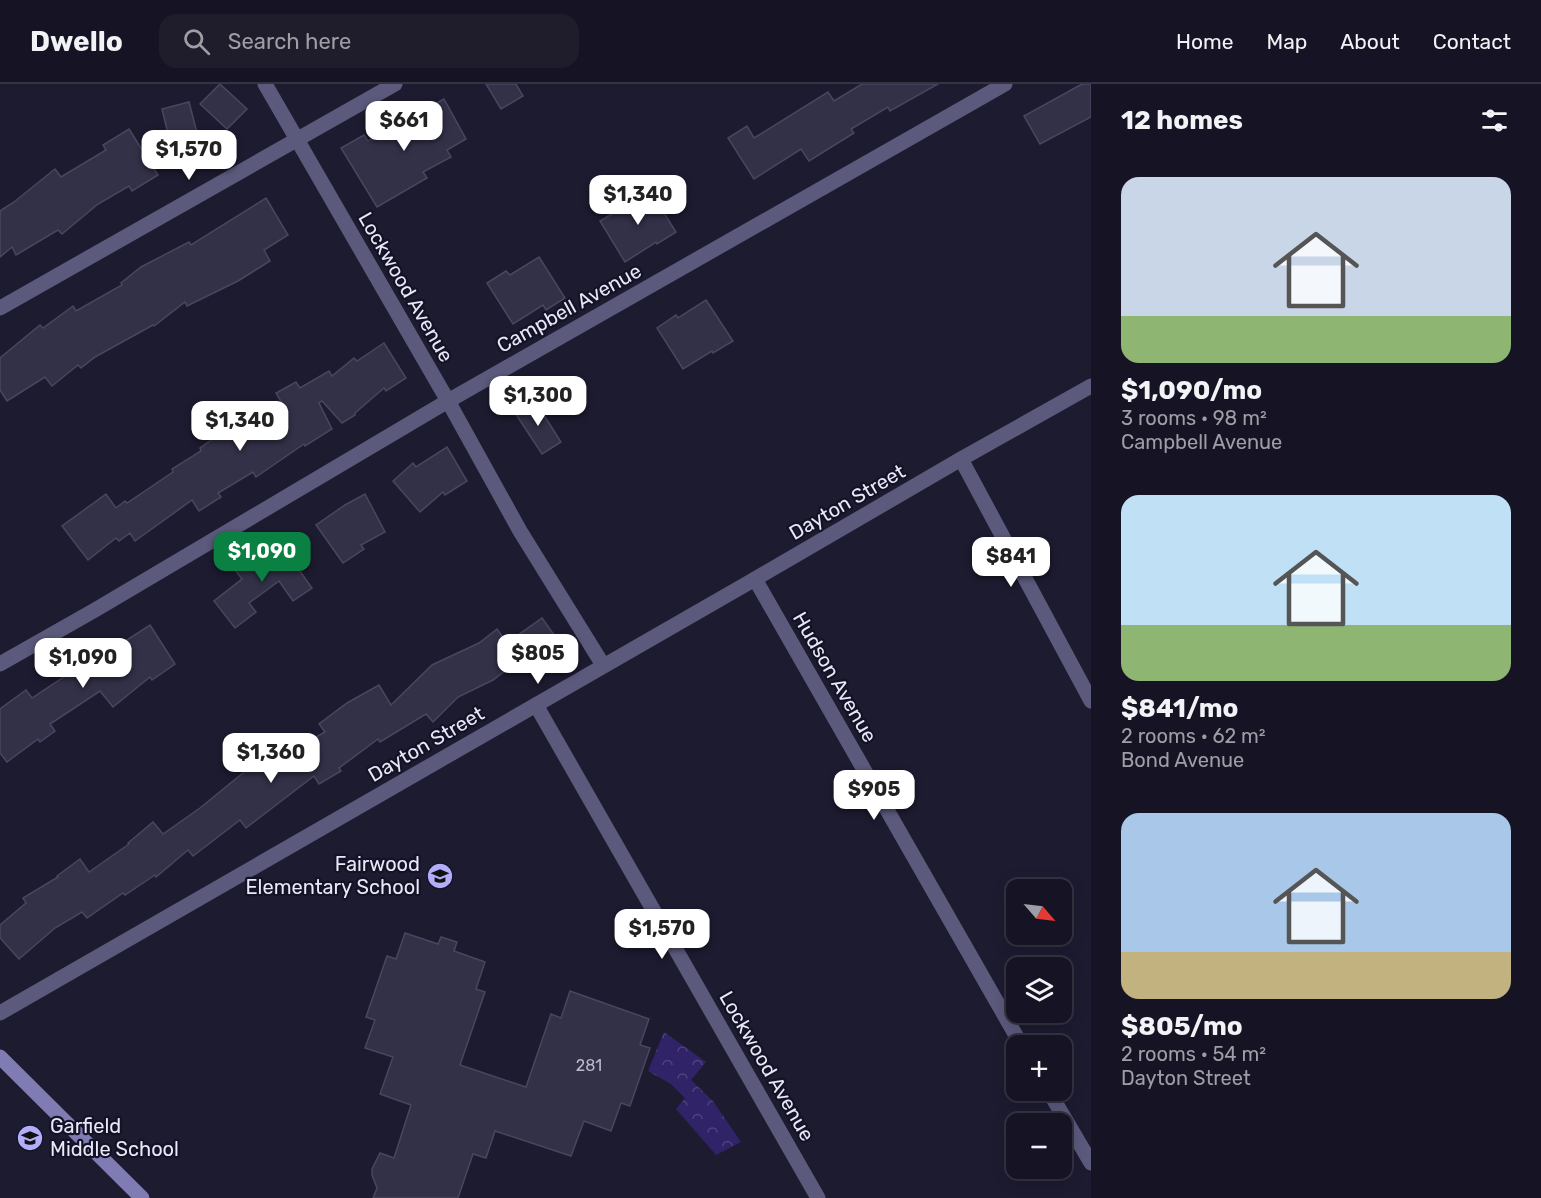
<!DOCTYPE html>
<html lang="en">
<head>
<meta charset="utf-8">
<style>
	:root { --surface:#161424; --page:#1f1d2c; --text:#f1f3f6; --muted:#9e9ea6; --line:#353341; --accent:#0b8043 }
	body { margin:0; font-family:Rubik,sans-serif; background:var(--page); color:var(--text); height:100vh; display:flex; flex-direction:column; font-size:22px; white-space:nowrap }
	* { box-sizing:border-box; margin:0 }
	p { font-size:20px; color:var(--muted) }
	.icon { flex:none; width:33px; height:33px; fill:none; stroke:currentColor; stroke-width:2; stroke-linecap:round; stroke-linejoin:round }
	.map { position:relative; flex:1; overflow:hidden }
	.panel { display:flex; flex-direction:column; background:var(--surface); width:450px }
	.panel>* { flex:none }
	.needle { width:39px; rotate:118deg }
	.tools { position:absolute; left:1006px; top:795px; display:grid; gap:12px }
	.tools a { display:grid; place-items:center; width:66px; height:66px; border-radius:12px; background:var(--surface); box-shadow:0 3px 15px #0003,0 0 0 2px var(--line); font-size:30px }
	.price { position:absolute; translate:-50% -51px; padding:0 14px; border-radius:12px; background:#fff; color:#222; font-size:20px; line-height:39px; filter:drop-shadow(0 2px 3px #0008) }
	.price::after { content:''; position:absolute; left:50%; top:36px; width:18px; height:14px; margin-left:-9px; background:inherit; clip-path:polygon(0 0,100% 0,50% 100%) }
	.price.selected { background:var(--accent); color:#fff }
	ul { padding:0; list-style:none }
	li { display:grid; align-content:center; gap:12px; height:318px; padding:0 30px }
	li span { display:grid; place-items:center; height:186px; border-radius:18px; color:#555 }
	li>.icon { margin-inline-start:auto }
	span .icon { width:108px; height:108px; fill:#fffc; stroke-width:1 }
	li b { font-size:26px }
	h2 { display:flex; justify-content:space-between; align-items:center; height:72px; padding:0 30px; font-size:26px }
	header { display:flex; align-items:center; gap:36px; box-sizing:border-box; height:84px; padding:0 30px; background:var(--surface); border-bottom:2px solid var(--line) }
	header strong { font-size:28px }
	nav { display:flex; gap:33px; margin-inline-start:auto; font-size:21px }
	.search { width:420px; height:54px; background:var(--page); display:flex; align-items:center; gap:15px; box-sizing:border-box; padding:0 21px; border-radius:18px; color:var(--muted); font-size:22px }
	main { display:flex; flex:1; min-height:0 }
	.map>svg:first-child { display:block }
	.park { fill:url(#park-crowns) }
	.building { fill:#323148; stroke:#48475f; stroke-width:1.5 }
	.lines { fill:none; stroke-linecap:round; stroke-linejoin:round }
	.street { stroke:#5c5a7c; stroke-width:15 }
	.secondary { stroke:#7f7bb3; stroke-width:15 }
	.labels { text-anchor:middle; stroke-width:4.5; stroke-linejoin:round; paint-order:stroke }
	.number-label { font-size:16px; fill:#babacb }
	.street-label { font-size:20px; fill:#e8e8f7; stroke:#141226 }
	.poi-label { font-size:20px; fill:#e8e8f7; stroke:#141226; text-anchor:end }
</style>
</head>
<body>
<header>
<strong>Dwello</strong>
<div class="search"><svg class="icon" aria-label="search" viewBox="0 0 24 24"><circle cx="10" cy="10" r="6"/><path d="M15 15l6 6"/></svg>Search here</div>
<nav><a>Home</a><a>Map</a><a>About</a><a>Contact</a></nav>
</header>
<main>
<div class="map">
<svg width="1091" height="1114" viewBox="0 0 1091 1114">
	<defs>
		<pattern id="park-crowns" width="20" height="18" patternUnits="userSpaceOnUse" patternTransform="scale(1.5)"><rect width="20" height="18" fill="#302368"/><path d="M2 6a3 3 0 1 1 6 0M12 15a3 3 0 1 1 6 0" fill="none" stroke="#4e437e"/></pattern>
	</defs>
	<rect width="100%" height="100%" fill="#1d1b30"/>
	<!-- park -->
	<polygon class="park" points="664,948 706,978 691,996 713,1017 741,1058 716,1071 676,1025 685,1014 671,1000 648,987"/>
	<!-- building -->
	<g class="building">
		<polygon points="220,0 247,25 227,45 200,20"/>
		<polygon points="486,0 516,0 523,12 501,25"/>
		<polygon points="862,0 938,0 890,27 888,23 851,45 854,49 809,77 801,65 754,95 728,54 747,42 754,54 828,8 834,17"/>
		<polygon points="1082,0 1091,0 1091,33 1040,60 1024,32"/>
		<polygon points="444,15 466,55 447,66 451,73 423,88 427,94 377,123 341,64 364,51 368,57 393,40 395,42"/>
		<polygon points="189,18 202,68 174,75 162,25"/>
		<polygon points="129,45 158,91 132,107 129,102 98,120 62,150 58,146 16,171 12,163 0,173 0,127 14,118 55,85 61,93 106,66 103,61"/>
		<polygon points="650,107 676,148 657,160 656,158 625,178 600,137"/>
		<polygon points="266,114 288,151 264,166 270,177 238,197 187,222 185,218 154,242 153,241 95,273 81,284 78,281 52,302 45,293 7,317 0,306 0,274 40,241 43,244 73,222 76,227 122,201 121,199 141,183 189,158 191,161"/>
		<polygon points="539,173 565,214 546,226 543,221 513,240 487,199 506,187 510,191"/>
		<polygon points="706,216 733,257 713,269 712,267 683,285 657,244 676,231 678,234"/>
		<polygon points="384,259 406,294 386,307 384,304 355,329 355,331 342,339 322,317 319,319 332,345 305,362 304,360 256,393 253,388 218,409 221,413 199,427 192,416 135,457 130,449 119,457 116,454 88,476 62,442 106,410 116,424 125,417 127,419 173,388 172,385 201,367 200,364 243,333 249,342 282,319 276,309 296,298 300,304 329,287 332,292 354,274 357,277"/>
		<polygon points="535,317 561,358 542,370 515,329"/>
		<polygon points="447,363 467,397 445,411 443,408 420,428 393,397 413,379 416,383"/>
		<polygon points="365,410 385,448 361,461 364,465 343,479 316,441 345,421"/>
		<polygon points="279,458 312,504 293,517 279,497 249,519 256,528 235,544 214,517 242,495 235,486 252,474 254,476"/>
		<polygon points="542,534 564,565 541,581 531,567 493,596 458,613 433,638 426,630 380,658 378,655 339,684 341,687 319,700 314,692 246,744 240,736 193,772 188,766 156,793 155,791 125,811 123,809 87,834 82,828 55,844 19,875 0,854 0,841 26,819 23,814 58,793 57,792 80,775 89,788 129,760 128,759 153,738 163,750 200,724 260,675 258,672 281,656 289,668 325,648 319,640 347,619 379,601 391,621 432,581 479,559 497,545 507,559"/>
		<polygon points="150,541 175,580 152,596 150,593 113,623 100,607 50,640 55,647 40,658 38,655 7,678 0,669 0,625 26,606 32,614 80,582 78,579 101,560 107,569"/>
		<polygon points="405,849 438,860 441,853 457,858 454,867 485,878 476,905 485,908 460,981 526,1003 551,930 561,934 570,907 649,935 640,961 650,964 630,1022 621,1019 611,1047 584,1037 571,1072 495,1047 486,1074 473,1070 458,1114 373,1114 377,1104 372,1091 372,1085 380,1069 394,1074 411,1021 380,1010 393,973 365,964 375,936 366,933 387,872 396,875"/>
	</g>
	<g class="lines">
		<!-- street -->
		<g class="street">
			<polyline points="265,0 448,317 520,447 603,581"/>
			<polyline points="0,224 395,0"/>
			<polyline points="961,375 1091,617"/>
			<polyline points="755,495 1022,962"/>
			<polyline points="0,580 95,526 448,317 1005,0"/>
			<polyline points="536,621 818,1114"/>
			<polyline points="0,929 755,495 961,375 1091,302"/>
			<polyline points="1048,1006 1091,1079"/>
		</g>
		<!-- secondary -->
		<polyline class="secondary" points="0,973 142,1114"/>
	</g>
	<!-- icons -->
	<defs>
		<g id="school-disc" transform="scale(1.35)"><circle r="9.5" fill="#b2adf9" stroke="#141226"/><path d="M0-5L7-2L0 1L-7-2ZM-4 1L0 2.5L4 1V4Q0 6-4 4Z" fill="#111"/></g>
	</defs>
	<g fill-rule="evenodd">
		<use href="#school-disc" x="440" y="792"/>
		<use href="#school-disc" x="30" y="1054"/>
	</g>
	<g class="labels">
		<!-- number labels -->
		<g class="number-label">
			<text x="589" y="987">281</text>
		</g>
		<!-- street labels -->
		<g class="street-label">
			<text transform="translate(406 203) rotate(60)" y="7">Lockwood Avenue</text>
			<text transform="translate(569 224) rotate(-29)" y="7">Campbell Avenue</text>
			<text transform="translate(847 418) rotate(-30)" y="7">Dayton Street</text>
			<text transform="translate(835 593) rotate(60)" y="7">Hudson Avenue</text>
			<text transform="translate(426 660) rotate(-30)" y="7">Dayton Street</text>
			<text transform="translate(767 982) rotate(60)" y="7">Lockwood Avenue</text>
		</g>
		<!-- poi labels -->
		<g class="poi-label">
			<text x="420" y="787">Fairwood<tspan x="420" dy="23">Elementary School</tspan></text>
			<text x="50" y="1049" text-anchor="start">Garfield<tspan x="50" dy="23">Middle School</tspan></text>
		</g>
	</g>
</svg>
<div class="tools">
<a><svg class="needle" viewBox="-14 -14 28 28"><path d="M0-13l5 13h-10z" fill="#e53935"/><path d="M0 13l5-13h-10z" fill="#9e9ea6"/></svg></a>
<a><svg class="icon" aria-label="layers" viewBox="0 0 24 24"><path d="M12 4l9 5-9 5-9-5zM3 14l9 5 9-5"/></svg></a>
<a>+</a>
<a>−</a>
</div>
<b class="price" style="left:404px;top:68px">$661</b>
<b class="price" style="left:189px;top:97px">$1,570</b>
<b class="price" style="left:638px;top:142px">$1,340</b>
<b class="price" style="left:538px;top:343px">$1,300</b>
<b class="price" style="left:240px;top:368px">$1,340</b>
<b class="price selected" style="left:262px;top:499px">$1,090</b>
<b class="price" style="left:1011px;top:504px">$841</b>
<b class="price" style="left:538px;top:601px">$805</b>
<b class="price" style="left:83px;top:605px">$1,090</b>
<b class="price" style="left:271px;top:700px">$1,360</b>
<b class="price" style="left:874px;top:737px">$905</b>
<b class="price" style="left:662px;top:876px">$1,570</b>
</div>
<section class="panel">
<h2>12 homes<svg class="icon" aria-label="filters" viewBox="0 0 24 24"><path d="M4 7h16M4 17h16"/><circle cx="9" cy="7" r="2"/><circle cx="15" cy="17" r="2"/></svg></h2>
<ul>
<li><span style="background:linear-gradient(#c9d6e8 75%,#8fb573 0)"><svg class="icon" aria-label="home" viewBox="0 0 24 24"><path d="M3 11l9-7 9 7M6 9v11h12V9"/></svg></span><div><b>$1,090/mo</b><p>3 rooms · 98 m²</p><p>Campbell Avenue</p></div></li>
<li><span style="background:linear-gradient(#bfe0f5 70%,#8fb573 0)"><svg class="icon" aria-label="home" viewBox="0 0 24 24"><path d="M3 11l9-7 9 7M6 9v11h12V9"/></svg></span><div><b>$841/mo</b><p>2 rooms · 62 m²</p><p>Bond Avenue</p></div></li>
<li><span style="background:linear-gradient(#a9c7e8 75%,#c2b280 0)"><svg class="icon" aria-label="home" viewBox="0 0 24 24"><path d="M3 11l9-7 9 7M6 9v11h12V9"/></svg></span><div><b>$805/mo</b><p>2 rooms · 54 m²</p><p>Dayton Street</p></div></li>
</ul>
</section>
</main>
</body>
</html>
